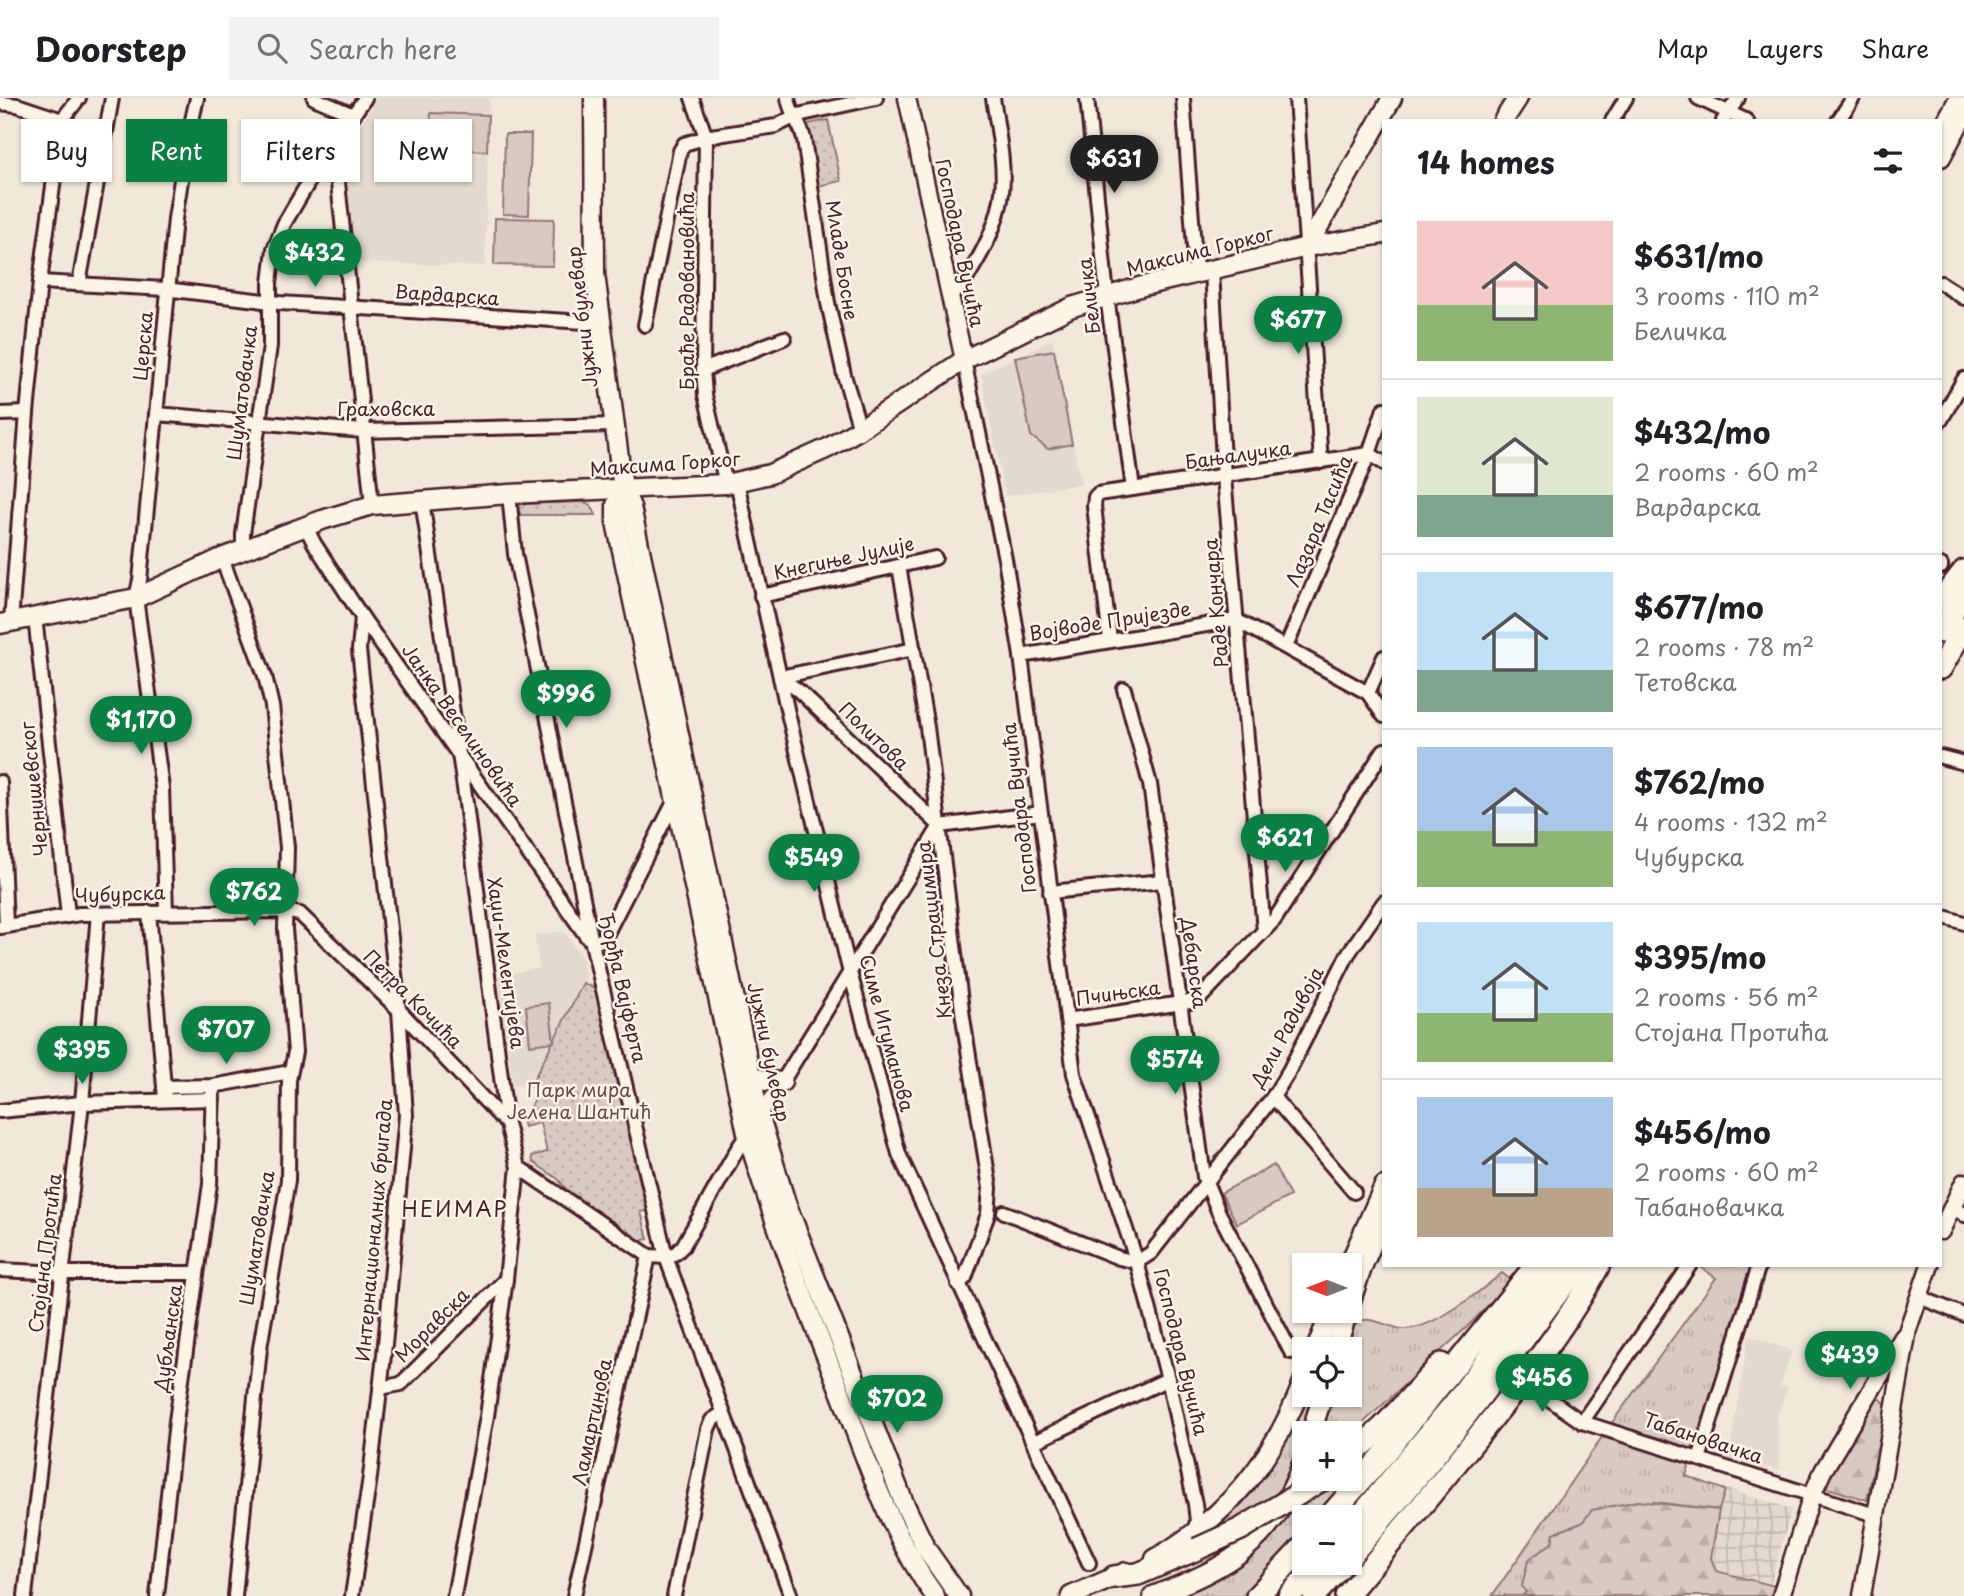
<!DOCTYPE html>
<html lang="en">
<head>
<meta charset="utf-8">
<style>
	:root { --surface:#fff; --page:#f2f2f2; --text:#202124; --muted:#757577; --line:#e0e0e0; --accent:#0b8043 }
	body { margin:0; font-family:"Playpen Sans",sans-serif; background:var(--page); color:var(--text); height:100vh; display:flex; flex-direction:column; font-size:26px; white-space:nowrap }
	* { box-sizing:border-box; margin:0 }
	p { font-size:23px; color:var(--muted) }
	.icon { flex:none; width:38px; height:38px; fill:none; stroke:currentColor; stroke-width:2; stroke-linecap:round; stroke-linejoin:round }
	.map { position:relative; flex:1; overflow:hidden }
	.side { position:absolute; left:1382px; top:21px; width:560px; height:1148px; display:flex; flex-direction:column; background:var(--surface); border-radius:0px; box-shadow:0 2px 5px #0004 }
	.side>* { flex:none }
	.banner { position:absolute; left:21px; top:21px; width:665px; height:63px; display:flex; gap:14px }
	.needle { width:46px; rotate:270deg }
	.tools { position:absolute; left:1292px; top:1155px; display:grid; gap:14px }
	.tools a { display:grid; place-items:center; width:70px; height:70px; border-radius:0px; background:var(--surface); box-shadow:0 2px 5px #0004; font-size:35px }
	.price { position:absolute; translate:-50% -60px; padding:0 16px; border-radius:24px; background:var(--accent); color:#fff; font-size:23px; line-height:46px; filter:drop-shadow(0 2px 4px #0008) }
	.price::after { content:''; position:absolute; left:50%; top:42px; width:21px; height:16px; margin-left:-10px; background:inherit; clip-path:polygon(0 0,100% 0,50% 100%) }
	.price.current { background:#222; color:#fff }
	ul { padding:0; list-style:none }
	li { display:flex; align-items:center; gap:21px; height:175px; padding:0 35px }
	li+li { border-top:2px solid var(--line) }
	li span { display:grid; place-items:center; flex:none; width:196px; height:140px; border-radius:0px; color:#555 }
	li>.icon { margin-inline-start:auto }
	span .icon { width:84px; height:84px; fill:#fffc; stroke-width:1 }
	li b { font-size:30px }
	h2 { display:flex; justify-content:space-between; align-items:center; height:84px; padding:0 35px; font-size:30px }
	.chip { padding:0 24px; border-radius:0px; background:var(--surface); box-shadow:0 2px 5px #0004; font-size:24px; line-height:63px }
	.chip.current { background:var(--accent); color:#fff }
	header { display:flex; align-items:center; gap:42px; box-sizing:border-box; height:98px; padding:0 35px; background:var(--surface); border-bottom:2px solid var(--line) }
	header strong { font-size:33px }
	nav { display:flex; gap:38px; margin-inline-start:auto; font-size:24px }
	.search { width:490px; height:63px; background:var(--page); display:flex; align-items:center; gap:18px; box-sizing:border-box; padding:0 24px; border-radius:0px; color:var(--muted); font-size:26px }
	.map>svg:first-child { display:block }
	.built { fill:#e4d9cd }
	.industrial { fill:url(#industrial-grid) }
	.grass { fill:url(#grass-tufts); stroke:#917476; stroke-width:2 }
	.forest { fill:url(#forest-firs); stroke:#917476; stroke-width:2 }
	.park { fill:url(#park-dots); stroke:#917476; stroke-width:2 }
	.garden { fill:#d8cac0; stroke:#917476; stroke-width:2 }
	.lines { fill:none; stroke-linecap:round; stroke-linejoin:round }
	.minor-casing { stroke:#4a1f2b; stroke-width:18 }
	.tertiary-casing { stroke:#4a1f2b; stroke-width:21 }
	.secondary-casing { stroke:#4a1f2b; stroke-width:23 }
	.trunk-casing { stroke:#4a1f2b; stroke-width:26 }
	.minor { stroke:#fcf5e5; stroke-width:12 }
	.tertiary { stroke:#fcf5e5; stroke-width:16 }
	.secondary { stroke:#fcf5e5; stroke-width:18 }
	.trunk { stroke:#fcf5e5; stroke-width:21 }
	.trunk-bridge-casing { stroke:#4a1f2b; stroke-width:26; stroke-linecap:butt }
	.trunk-bridge { stroke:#fcf5e5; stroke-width:21 }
	.labels { text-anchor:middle; stroke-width:5; stroke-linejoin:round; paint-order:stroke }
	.street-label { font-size:19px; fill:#4a1f2b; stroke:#fcf5e5 }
	.park-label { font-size:19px; fill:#6e4a50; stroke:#fcf5e5 }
	.neighbourhood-label { font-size:21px; letter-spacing:2px; fill:#4a1f2b; stroke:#fcf5e5 }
</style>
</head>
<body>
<header>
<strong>Doorstep</strong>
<div class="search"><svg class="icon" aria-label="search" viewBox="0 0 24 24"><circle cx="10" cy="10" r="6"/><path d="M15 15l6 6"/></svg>Search here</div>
<nav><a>Map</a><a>Layers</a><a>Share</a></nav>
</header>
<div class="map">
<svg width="1964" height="1498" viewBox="0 0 1964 1498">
	<defs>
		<pattern id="industrial-grid" width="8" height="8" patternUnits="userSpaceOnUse" patternTransform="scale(1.75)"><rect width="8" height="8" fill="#e4d9cd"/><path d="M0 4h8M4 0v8" fill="none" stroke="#c5bab0"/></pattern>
		<pattern id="grass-tufts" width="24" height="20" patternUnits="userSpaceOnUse" patternTransform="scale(1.75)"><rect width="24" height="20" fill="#d8cac0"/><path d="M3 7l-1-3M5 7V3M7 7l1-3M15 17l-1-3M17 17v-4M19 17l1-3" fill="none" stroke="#bbada5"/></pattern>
		<pattern id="forest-firs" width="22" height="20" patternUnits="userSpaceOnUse" patternTransform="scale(1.75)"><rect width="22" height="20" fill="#d8cac0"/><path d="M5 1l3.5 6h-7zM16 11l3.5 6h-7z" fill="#bbada5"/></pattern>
		<pattern id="park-dots" width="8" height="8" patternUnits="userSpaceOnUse" patternTransform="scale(1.75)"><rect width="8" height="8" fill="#d8cac0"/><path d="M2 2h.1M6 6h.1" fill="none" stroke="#bbada5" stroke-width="1.8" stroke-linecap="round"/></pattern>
	</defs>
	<rect width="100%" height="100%" fill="#f1e8da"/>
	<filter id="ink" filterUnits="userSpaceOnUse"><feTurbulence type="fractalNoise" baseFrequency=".0143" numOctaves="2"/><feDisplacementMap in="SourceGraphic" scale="14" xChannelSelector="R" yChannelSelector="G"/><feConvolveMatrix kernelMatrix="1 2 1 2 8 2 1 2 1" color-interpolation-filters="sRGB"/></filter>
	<g filter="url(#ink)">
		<!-- built -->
		<g class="built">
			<polygon points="377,0 489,0 485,168 354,165 345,53"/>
			<polygon points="1053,241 1081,386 1005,398 981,276"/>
			<polygon points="564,833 586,866 584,870 587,884 583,885 532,985 513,987 498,877 539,870 535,837"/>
			<polygon points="1749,1237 1792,1253 1780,1288 1788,1290 1777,1318 1780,1372 1728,1362"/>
		</g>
		<!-- industrial -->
		<polygon class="industrial" points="1721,1389 1792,1411 1771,1485 1708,1470 1704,1459"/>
		<!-- grass -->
		<g class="grass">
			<polygon points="1704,1167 1751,1167 1686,1378 1725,1392 1719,1412 1654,1404 1554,1435 1553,1445 1528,1462 1527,1494 1522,1498 1492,1498 1611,1326 1716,1180 1702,1170"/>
			<path d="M1502,1175l10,8 -45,46 -118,109v-3h-29l13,-38h16v-46h-3c3,-10 4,-23 14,-28 12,-5 30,7 43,8 30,1 76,-37 99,-56z"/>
			<polygon points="1466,1249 1317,1419 1304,1419 1304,1435 1249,1498 1171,1498 1334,1381 1349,1381 1349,1368"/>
			<polygon points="1304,1297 1317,1297 1291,1376 1274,1404 1202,1441"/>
		</g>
		<!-- forest -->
		<g class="forest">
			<polygon points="1880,1301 1885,1305 1886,1311 1867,1402 1824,1389 1872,1303"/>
			<polygon points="1638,1403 1719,1412 1711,1460 1716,1473 1775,1488 1773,1498 1522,1498 1526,1494 1522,1488 1528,1462 1552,1445 1554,1435 1582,1425 1592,1412"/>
		</g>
		<!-- park -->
		<g class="park">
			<polygon points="828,22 841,83 818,88 808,26"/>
			<polygon points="583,404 591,407 596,417 521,417 518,412 519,406"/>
			<polygon points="583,885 599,893 652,1111 641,1114 648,1141 640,1143 567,1092 558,1081 533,1064 532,1058 547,1054 540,1025 524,1029 521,1017 528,1014 535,1001 532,985"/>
		</g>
		<!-- garden -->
		<g class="garden">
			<polygon points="431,15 488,17 487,53 429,50"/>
			<polygon points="505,36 531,36 529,117 503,116"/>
			<polygon points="495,120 554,121 553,168 494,167"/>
			<polygon points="1054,252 1072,346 1048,351 1031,338 1015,259"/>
			<polygon points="549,905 554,944 530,947 526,908"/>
			<polygon points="1274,1067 1290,1098 1237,1126 1221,1095"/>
		</g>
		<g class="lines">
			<!-- minor casing -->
			<g class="minor-casing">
				<g id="minor">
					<polyline points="314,0 353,17"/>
					<polyline points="692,0 706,39 703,272 705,297 726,386"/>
					<path d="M788,0c2,16 13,26 16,41l24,164 16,72 16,54"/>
					<polyline points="1087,0 1107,198 1133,391"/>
					<polyline points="1183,0 1196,176"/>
					<polyline points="1296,0 1321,364"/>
					<polyline points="1698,0 1747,23"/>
					<polyline points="0,5 17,7 62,22"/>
					<polyline points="1612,23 1626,0"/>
					<polyline points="1723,23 1738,0"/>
					<polyline points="1838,23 1853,0"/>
					<polyline points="334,47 372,407"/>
					<polyline points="1212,173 1224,379 1264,833"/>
					<polyline points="40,184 165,191 280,205 601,225"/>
					<polyline points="1941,185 1964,200"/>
					<polyline points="79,186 112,0"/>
					<path d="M949,196c13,-4 18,-17 25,-28 40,-67 30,-95 19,-168"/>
					<polyline points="645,227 680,53 684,46 711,38 776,28 798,17 876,0"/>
					<polyline points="964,262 1005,461 1021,558 1074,976 1137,1164 1168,1281 1195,1406 1197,1423 1193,1437"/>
					<polyline points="703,272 784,240"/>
					<polyline points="0,316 27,315"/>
					<polyline points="156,316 363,333 616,327"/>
					<polyline points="1941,322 1964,281"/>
					<polyline points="737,384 787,611 848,867 899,1056 1089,1465"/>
					<polyline points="509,396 515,456 592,845 666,1159 791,1498"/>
					<polyline points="422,402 464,690 507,1026 518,1069 506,1181 487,1318 454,1498"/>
					<polyline points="306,429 314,445 362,519 587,839"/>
					<polyline points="243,452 243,436 270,248 270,185 274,151 284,126 321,63 365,0"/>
					<polyline points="222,460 265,578 272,608 287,749 285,831 295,954 289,982 288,1082 260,1250 235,1498"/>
					<polyline points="1941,467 1941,469"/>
					<polyline points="899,468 927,629 963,920 990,1090 988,1116 965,1180 958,1186"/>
					<polyline points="761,498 935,460"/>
					<polyline points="35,519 68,817"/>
					<polyline points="11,524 27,315 40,184 62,22 79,0"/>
					<polyline points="1110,542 1094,408 1095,399 1098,396 1369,356 1384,365"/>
					<polyline points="1286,549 1369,356 1384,311"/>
					<polyline points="1021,558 1236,522 1368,595 1384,618"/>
					<polyline points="780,579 799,593 940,728"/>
					<polyline points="780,579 914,551"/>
					<polyline points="1124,591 1150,686 1204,1079 1219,1115 1291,1254"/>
					<polyline points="1368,595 1384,559"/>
					<polyline points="1941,659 1964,665"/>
					<polyline points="0,684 6,828"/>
					<polyline points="940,728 1041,715"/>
					<polyline points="1050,794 1163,783"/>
					<polyline points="149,814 165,1001"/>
					<polyline points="166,814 162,690 136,500 140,482 175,121 187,44 197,0"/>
					<polyline points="1941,818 1964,825"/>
					<polyline points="0,829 80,816 285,813 300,816 399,912 507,1026"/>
					<polyline points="592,845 599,843 605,839 675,702"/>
					<polyline points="1067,922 1189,904 1200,900 1275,821 1384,652"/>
					<polyline points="164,989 213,988 290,974"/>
					<polyline points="1273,999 1354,1094"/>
					<polyline points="0,1013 82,1005 213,1001"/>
					<polyline points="518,1069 649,1158 666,1159 676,1155 683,1148 738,1050 782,984 940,728"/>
					<polyline points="1952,1108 1964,1117"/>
					<polyline points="1004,1114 1119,1160 1137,1164"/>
					<polyline points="1137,1164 1151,1155 1273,999 1289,973 1348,856 1384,804"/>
					<polyline points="0,1172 62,1175 197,1175"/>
					<polyline points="1919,1199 1964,1217"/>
					<polyline points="1522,1282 1582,1324 1875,1417"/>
					<polyline points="380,1290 401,1286 506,1181"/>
					<polyline points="1582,1324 1690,1167"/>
					<polyline points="1034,1344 1168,1281"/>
					<polyline points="1699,1361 1759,1167"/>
					<polyline points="25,1498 82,1005 98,815"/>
					<polyline points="157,1498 176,1323 210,1086 213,988"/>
					<polyline points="352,1498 370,1379 384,1257 406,1017 399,912 359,552 362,519"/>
					<polyline points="574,1498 649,1158"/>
					<polyline points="674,1498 708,1331 712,1322 723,1315"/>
				</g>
			</g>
			<!-- tertiary casing -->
			<g class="tertiary-casing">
				<g id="tertiary">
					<polyline points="907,0 964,262"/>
					<polyline points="1941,1133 1964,1084"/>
					<polyline points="1781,1498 1812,1397 1823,1373 1903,1239"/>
					<polyline points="1862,1498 1908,1231 1930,1167"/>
				</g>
			</g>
			<!-- secondary casing -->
			<g class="secondary-casing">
				<g id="secondary">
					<polyline points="594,0 595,176 623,391 631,409 759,1016 786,1105 904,1405 926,1451 959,1498"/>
					<polyline points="1503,23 1518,0"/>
					<polyline points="1944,28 1959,0"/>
					<polyline points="1941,59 1964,16"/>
					<polyline points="1307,149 1392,0"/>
					<path d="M623,391l-7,16v17l131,611c27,93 63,181 98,271 25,65 48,135 90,192"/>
					<polyline points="0,526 136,500 222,460 322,422 372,407 509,396 726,386 770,376 828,350 860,331 964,262 1072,209 1143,188 1307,149 1384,136"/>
					<polyline points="751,977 766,983 782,984"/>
					<polyline points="1349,1167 1384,1088"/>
					<polyline points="1349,1208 1363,1167 1384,1119"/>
					<polyline points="1316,1251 1331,1213"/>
					<polyline points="1336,1251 1348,1213"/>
					<polyline points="1311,1335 1323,1297"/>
					<path d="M1155,1461c74,-44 118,-98 149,-179"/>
					<polyline points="1071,1498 1126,1474"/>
					<path d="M1153,1498c77,-29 123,-55 151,-137"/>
				</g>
			</g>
			<!-- trunk casing -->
			<g class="trunk-casing">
				<g id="trunk">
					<polyline points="1941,502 1964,473"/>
					<polyline points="1941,534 1964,494"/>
					<polyline points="1941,570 1964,529"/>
					<polyline points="1349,1359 1382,1330 1441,1266"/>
					<polyline points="1329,1419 1387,1353 1536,1167"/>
					<polyline points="1349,1432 1458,1301 1557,1167"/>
					<path d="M1349,1459c83,-93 156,-192 229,-292"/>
					<polyline points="1114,1479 1138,1476 1197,1451"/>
					<polyline points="1257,1498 1304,1448"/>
					<polyline points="1289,1498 1320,1465"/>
					<polyline points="1314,1498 1344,1465"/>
					<path d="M1346,1498c52,-61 103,-123 153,-186 36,-46 73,-93 100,-145"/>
				</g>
			</g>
			<!-- minor -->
			<use href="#minor" class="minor"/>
			<!-- tertiary -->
			<use href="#tertiary" class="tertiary"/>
			<!-- secondary -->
			<use href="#secondary" class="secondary"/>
			<!-- trunk -->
			<use href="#trunk" class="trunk"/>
			<!-- trunk-bridge casing -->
			<g class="trunk-bridge-casing">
				<polyline id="trunk-bridge" points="1197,1451 1241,1431 1323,1381"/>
			</g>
			<!-- trunk-bridge -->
			<use href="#trunk-bridge" class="trunk-bridge"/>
		</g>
	</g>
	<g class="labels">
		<!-- street labels -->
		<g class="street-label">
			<text transform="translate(960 145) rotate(78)" y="7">Господара Вучића</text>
			<text transform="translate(1200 153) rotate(-14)" y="7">Максима Горког</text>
			<text transform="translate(842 162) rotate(81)" y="7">Младе Босне</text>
			<text transform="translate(687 193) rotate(-90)" y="7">Браће Радовановића</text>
			<text transform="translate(447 197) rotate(4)" y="7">Вардарска</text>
			<text transform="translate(1089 198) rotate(-97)" y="7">Беличка</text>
			<text transform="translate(582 219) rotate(-97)" y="7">Јужни булевар</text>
			<text transform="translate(143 248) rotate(-85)" y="7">Церска</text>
			<text transform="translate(242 295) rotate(-83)" y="7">Шуматовачка</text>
			<text x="386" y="318">Граховска</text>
			<text transform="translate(1238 357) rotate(-8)" y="7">Бањалучка</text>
			<text transform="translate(665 366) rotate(-4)" y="7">Максима Горког</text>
			<text transform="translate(1319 423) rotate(-67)" y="7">Лазара Тасића</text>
			<text transform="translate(844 460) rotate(-12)" y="7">Кнегиње Јулије</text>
			<text transform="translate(1216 505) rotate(-95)" y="7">Раде Кончара</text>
			<text transform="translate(1110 523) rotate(-9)" y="7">Војводе Пријезде</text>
			<text transform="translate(462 627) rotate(55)" y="7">Јанка Веселиновића</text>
			<text transform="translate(874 638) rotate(44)" y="7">Политова</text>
			<text transform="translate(34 691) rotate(-96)" y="7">Чернишевског</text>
			<text transform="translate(1019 710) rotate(-97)" y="7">Господара Вучића</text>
			<text transform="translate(120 796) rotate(-2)" y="7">Чубурска</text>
			<text transform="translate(934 832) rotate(-97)" y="7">Кнеза Страцимира</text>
			<text transform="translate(506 865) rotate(82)" y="7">Хаџи-Мелентијева</text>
			<text transform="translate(1194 865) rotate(82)" y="7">Дебарска</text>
			<text transform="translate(623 890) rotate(77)" y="7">Ђорђа Вајферта</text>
			<text transform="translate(1118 895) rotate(-8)" y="7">Пчињска</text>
			<text transform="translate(413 901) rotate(45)" y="7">Петра Кочића</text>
			<text transform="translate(1287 929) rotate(-62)" y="7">Дели Радивоја</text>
			<text transform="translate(887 935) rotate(75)" y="7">Симе Игуманова</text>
			<text transform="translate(769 954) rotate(78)" y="7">Јужни булевар</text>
			<text transform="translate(374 1132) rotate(-85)" y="7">Интернационалних бригада</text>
			<text transform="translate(257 1140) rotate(-81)" y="7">Шуматовачка</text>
			<text transform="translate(45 1155) rotate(-83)" y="7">Стојана Протића</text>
			<text transform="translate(432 1227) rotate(-45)" y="7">Моравска</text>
			<text transform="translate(168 1240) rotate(-82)" y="7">Дубљанска</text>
			<text transform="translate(1181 1254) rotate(76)" y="7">Господара Вучића</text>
			<text transform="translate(592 1324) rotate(-78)" y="7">Ламартинова</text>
			<text transform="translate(1703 1340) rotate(18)" y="7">Табановачка</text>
		</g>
		<!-- park labels -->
		<g class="park-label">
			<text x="579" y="999">Парк мира<tspan x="579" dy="22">Јелена Шантић</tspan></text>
		</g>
		<!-- neighbourhood labels -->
		<g class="neighbourhood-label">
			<text x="455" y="1119">НЕИМАР</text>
		</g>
	</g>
</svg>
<div class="tools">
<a><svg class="needle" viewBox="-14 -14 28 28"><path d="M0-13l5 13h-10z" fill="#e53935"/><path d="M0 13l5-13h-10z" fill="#757577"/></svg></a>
<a><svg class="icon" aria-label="locate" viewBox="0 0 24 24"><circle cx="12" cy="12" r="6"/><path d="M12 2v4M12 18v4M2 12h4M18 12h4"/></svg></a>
<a>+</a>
<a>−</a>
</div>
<b class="price current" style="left:1114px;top:97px">$631</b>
<b class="price" style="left:315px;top:191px">$432</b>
<b class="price" style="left:1298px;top:258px">$677</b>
<b class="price" style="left:566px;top:632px">$996</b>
<b class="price" style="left:141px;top:658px">$1,170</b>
<b class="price" style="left:1285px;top:776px">$621</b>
<b class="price" style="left:814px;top:796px">$549</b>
<b class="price" style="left:254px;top:830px">$762</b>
<b class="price" style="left:226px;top:968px">$707</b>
<b class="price" style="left:82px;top:988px">$395</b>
<b class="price" style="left:1175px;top:998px">$574</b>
<b class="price" style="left:1850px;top:1293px">$439</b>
<b class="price" style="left:1542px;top:1316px">$456</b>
<b class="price" style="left:897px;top:1337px">$702</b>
<div class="banner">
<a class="chip">Buy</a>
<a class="chip current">Rent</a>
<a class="chip">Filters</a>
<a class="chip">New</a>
</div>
<section class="side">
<h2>14 homes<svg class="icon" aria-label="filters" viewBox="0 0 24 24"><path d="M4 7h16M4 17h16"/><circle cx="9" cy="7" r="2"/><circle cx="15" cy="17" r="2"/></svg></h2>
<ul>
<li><span style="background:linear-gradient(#f6c9c9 60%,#8fb573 0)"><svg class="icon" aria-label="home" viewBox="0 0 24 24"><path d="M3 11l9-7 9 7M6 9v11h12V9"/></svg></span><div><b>$631/mo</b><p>3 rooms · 110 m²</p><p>Беличка</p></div></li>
<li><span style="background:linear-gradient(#dfe7d0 70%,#7fa58c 0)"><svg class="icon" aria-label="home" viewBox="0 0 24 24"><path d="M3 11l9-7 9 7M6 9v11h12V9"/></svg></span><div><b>$432/mo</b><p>2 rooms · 60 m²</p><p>Вардарска</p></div></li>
<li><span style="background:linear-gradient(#bfe0f5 70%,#7fa58c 0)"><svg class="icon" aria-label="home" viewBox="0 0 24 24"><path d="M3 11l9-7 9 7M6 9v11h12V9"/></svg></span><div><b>$677/mo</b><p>2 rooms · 78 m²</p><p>Тетовска</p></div></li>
<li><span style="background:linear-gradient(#a9c7e8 60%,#8fb573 0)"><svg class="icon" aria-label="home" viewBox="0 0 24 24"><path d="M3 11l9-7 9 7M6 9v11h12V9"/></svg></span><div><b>$762/mo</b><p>4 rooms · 132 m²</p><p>Чубурска</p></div></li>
<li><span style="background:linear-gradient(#bfe0f5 65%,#8fb573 0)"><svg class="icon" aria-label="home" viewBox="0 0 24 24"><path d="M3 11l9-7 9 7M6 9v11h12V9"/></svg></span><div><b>$395/mo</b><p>2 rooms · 56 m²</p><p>Стојана Протића</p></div></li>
<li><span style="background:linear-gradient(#a9c7e8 65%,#b9a48a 0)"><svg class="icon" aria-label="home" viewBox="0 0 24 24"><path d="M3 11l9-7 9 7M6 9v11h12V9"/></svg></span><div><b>$456/mo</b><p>2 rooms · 60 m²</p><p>Табановачка</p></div></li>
</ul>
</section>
</div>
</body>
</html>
